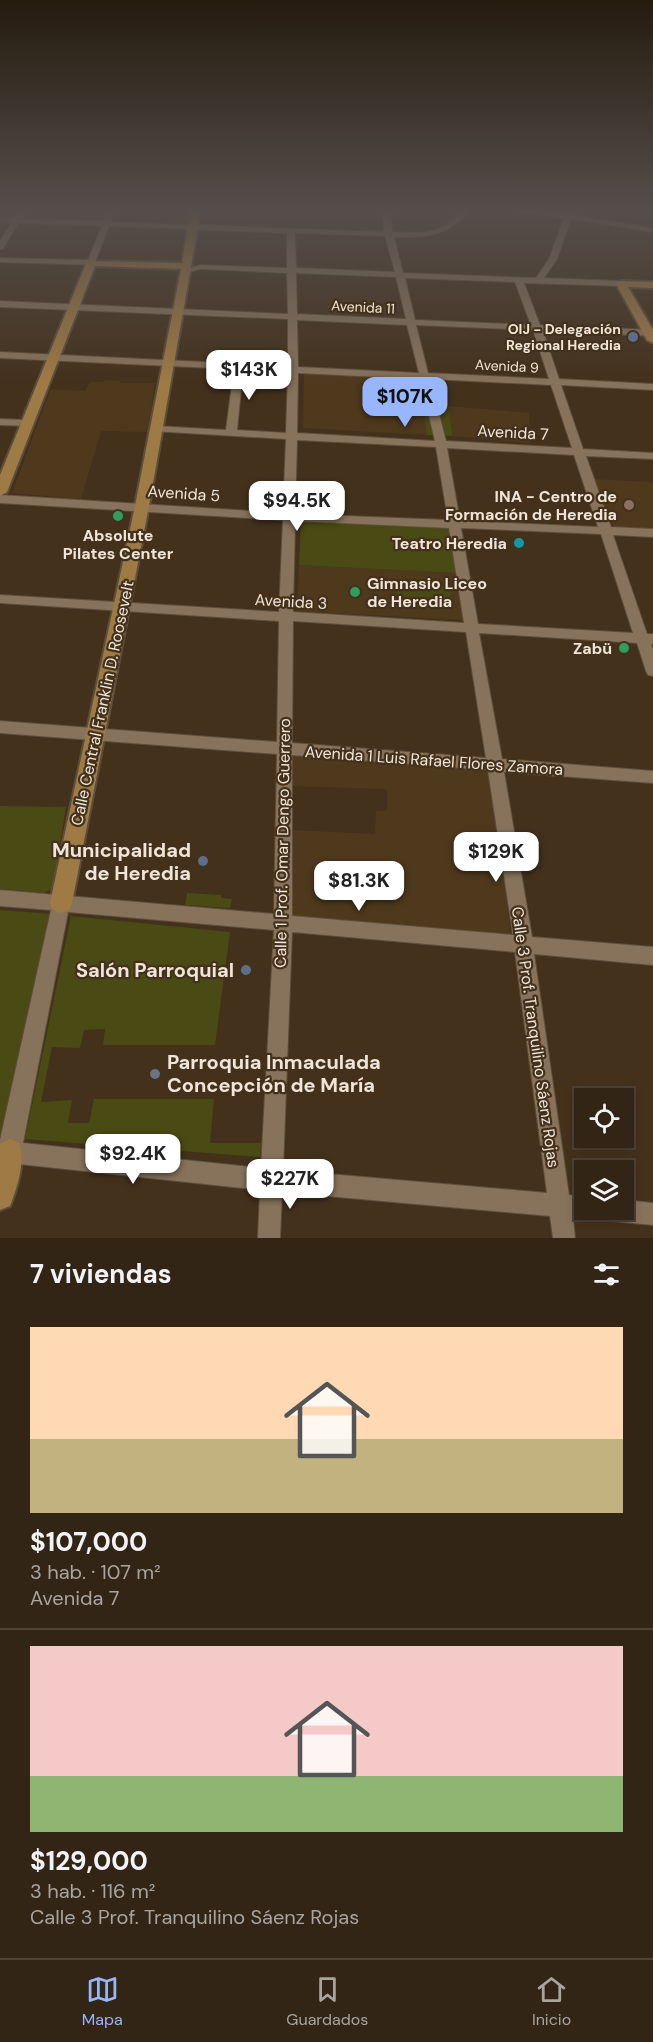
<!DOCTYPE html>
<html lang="es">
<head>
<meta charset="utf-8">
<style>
	:root { --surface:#322515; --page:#3a2d1e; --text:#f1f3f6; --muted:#a8a5a0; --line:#4d4234; --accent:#98b6fd }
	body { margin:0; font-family:"DM Sans",sans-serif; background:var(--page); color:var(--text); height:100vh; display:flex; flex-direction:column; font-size:22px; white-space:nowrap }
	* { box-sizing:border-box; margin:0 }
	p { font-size:20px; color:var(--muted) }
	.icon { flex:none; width:33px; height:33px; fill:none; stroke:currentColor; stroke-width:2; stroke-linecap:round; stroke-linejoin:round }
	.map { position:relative; height:1238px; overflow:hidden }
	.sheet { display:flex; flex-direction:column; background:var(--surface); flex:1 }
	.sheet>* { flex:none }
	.fabs { position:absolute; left:574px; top:1088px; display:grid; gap:12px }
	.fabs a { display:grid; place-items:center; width:60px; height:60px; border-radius:0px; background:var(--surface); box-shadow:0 3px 9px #0003,0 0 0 2px var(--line); font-size:30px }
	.price { position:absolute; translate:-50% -51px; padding:0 14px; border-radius:12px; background:#fff; color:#222; font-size:20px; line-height:39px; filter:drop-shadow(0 2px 3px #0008) }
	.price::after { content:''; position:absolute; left:50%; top:36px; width:18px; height:14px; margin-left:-9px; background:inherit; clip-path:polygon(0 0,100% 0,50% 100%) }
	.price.selected { background:var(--accent); color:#111 }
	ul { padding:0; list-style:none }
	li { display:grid; align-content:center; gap:12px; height:318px; padding:0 30px }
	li+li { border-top:2px solid var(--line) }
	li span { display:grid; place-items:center; height:186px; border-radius:0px; color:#555 }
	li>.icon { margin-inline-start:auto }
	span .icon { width:108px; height:108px; fill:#fffc; stroke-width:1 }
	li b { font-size:26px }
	h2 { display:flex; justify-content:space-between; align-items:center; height:72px; padding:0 30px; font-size:26px }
	.dock { display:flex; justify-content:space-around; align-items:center; height:84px; border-top:2px solid var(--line); background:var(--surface); font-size:16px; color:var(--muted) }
	.dock a { display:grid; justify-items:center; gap:3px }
	.dock .selected { color:var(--accent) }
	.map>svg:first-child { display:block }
	.built { fill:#4f391d }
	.green { fill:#494a14 }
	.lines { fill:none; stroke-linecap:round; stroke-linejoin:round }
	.minor-casing { stroke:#5d4e3b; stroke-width:2 }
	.major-casing { stroke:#5d4e3b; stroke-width:4 }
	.minor { fill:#87735c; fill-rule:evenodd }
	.major { fill:#9e7a45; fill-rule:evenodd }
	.service-dot { fill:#5c6f8a; stroke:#43311c; stroke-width:2 }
	.education-dot { fill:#8d6e63; stroke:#43311c; stroke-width:2 }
	.leisure-dot { fill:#2e9e5b; stroke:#43311c; stroke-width:2 }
	.culture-dot { fill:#0f9aa8; stroke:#43311c; stroke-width:2 }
	.worship-dot { fill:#6b7280; stroke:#43311c; stroke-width:2 }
	.labels { text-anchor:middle; stroke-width:4.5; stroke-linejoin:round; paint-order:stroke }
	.far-street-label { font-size:14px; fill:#f0e5d8; stroke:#43311c }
	.far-poi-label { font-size:14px; font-weight:bold; fill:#f0e5d8; stroke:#43311c; text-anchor:end }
	.street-label { font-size:16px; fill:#f0e5d8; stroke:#43311c }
	.poi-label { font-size:16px; font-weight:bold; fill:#f0e5d8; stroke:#43311c; text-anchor:end }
	.near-poi-label { font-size:20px; font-weight:bold; fill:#f0e5d8; stroke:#43311c; text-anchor:end }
</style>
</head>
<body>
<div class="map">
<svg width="653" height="1238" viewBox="0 0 653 1238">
	<rect width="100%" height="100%" fill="#43311c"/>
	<!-- built -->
	<g class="built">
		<polygon points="304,372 418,378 427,435 303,428"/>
		<polygon points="104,380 120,381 120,383 155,383 148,432 101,431 81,499 12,493 51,389 85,391 90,382 103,382"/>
		<polygon points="448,406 529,413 530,443 453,436"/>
		<polygon points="593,479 653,482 653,529 614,527"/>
		<polygon points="299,565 456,573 463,620 297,611"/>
		<polygon points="293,755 489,770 511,935 290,917 292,830 375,834 376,811 387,811 387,789 292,786"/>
	</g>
	<!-- green -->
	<g class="green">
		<polygon points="418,378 444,379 453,436 427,435"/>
		<polygon points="301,519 450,526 456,573 299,565"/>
		<polygon points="397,586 450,589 450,610 396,607"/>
		<polygon points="0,806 66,807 53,888 44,893 0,889"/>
		<polygon points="187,893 221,895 221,898 232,899 230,908 185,905"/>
		<polygon points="0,910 53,914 7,1136 0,1136"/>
		<polygon points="71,916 230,932 215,1045 103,1045 105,1029 84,1030 80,1048 52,1047 41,1102 72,1100 68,1123 89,1123 94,1099 214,1099 210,1143 261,1143 260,1157 25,1139"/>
	</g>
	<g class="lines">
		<!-- minor casing -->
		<g class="minor-casing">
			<g id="minor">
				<path d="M22,209l7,2 -8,8 82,2 5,-12h8l-5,13 273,10 -1,-19 12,-4 1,4 -5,1 1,18c15,0 33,3 48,-4 12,-5 19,-19 32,-19 -24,27 -44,29 -78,28l9,36 133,5 13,-19 15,-41 -71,-9h29l44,5 1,-5h8l-2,6 80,13v4l-82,-13 -14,40 -13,19 77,3 3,1v4l-100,-3 16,42 113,5v6l-110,-5 16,48 94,5v6l-92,-5 22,64 70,4v6l-67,-3 25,71 42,2v8l-40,-2 34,99h6v10h-2l2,6v26l-5,-1 -2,-4 -9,-28 -158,-10 23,126 151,12v12l-149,-11 28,165 121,10v18l-119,-11 35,241 16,2v12h39v-9l29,3v22l-52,-5 -8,-4 -8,3 -12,-1 2,20h-22l-3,-22 -268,-24 -2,46h-22l2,-48 -260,-28v-22l51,-230 -51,-4v-16l274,24 3,-160 -277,-21v-12l277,21 2,-121 -279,-18v-8l279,17 4,-92 -283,-17v-8l283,18 3,-74 -134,-8v-4l4,-1 70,4 8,-61 -234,-11v-6l288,14v-47l-288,-12v-6l288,13 -1,-41 -87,-4 -14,4 -4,-2 18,-6 87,3v-35l-178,-7 -15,39 -94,-3v-4l88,2 14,-34 -84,-3 -15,26h-3v-8l11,-18 -11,-1v-4h14zM295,233l90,3 10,36 -99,-4zM296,273l100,4 10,42 -109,-5zM405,278l110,4 16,43 -116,-5zM297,320l110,5 12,48 -121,-6zM416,325l117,5 16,49 -121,-6zM243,370l45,2 -2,61 -49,-3zM298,373l122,6 15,62 -138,-8zM430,379l121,6 21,63 -126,-7zM297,440l139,7 12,73 -153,-6zM447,448l127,7 24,72 -138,-6zM295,521l154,7 15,95 -171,-11zM461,528l140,6 32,99 -155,-9zM293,621l173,11 20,126 -194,-15zM292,755l196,15 25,165 -221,-19zM68,912l206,18 -13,238 -238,-25zM292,932l223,20 32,241 -264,-23z"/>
				<polygon points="410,209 454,209 455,210 451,212 414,211"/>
				<polygon points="0,419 27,420 32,423 27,426 0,425"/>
			</g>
		</g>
		<!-- major casing -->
		<g class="major-casing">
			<g id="major">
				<polygon points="186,209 195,209 199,221 149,506 72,903 69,910 61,913 53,910 50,903 135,506 181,269 95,266 7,492 0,496 0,475 87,261 182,263 189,221"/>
				<polygon points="621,281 653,282 653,288 628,287 653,330 653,343 647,340 616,284"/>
				<path d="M10,1139l9,4c7,17 -2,45 -9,63l-10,4v-66z"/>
			</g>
		</g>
		<!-- minor -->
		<use href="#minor" class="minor"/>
		<!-- major -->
		<use href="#major" class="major"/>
	</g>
	<!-- sky -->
	<linearGradient id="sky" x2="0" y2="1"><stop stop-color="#251b0f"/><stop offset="0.55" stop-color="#554e4b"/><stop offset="1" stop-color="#554e4b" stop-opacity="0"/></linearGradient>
	<rect width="653" height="383" fill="url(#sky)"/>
	<!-- markers -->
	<g class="service-dot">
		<circle cx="633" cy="337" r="6"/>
		<circle cx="203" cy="861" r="6"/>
		<circle cx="246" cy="970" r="6"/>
	</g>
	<circle class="education-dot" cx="629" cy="505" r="6"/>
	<g class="leisure-dot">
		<circle cx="118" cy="516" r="6"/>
		<circle cx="355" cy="592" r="6"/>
		<circle cx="624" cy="648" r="6"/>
	</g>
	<circle class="culture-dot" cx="519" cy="543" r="6"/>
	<circle class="worship-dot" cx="155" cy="1074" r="6"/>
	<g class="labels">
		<!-- far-street labels -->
		<g class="far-street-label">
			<text transform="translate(363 307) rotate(3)" y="5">Avenida 11</text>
			<text transform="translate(507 366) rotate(3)" y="5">Avenida 9</text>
		</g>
		<!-- far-poi labels -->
		<g class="far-poi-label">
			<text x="621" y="334">OIJ - Delegación<tspan x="621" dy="16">Regional Heredia</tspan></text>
		</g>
		<!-- street labels -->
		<g class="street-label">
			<text transform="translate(513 432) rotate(3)" y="6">Avenida 7</text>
			<text transform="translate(184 493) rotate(4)" y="6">Avenida 5</text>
			<text transform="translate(291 601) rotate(3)" y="6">Avenida 3</text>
			<text transform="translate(102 703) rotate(-78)" y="6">Calle Central Franklin D. Roosevelt</text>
			<text transform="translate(434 760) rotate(4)" y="6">Avenida 1 Luis Rafael Flores Zamora</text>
			<text transform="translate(282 843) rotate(-89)" y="6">Calle 1 Prof. Omar Dengo Guerrero</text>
			<text transform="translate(536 1037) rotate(82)" y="6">Calle 3 Prof. Tranquilino Sáenz Rojas</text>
		</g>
		<!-- poi labels -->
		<g class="poi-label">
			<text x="617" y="502">INA - Centro de<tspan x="617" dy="18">Formación de Heredia</tspan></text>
			<text x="118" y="541" text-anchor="middle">Absolute<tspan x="118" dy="18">Pilates Center</tspan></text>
			<text x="507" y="549">Teatro Heredia</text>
			<text x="367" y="589" text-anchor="start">Gimnasio Liceo<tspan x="367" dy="18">de Heredia</tspan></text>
			<text x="612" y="654">Zabü</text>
		</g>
		<!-- near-poi labels -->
		<g class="near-poi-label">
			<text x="191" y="857">Municipalidad<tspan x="191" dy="23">de Heredia</tspan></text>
			<text x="234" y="977">Salón Parroquial</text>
			<text x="167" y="1069" text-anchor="start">Parroquia Inmaculada<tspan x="167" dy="23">Concepción de María</tspan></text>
		</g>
	</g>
</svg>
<div class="fabs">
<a><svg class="icon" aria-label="locate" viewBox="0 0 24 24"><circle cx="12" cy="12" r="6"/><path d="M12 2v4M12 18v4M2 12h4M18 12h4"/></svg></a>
<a><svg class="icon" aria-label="layers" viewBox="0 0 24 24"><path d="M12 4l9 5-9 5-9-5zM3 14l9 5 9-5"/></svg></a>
</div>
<b class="price" style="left:249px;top:401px">$143K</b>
<b class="price selected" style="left:405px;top:428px">$107K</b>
<b class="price" style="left:297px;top:532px">$94.5K</b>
<b class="price" style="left:496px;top:883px">$129K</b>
<b class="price" style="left:359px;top:912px">$81.3K</b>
<b class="price" style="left:133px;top:1185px">$92.4K</b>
<b class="price" style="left:290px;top:1210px">$227K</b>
</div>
<section class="sheet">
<h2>7 viviendas<svg class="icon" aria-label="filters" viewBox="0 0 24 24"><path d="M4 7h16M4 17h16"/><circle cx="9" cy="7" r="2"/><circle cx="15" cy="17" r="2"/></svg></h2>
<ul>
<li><span style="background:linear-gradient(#ffd9b3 60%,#c2b280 0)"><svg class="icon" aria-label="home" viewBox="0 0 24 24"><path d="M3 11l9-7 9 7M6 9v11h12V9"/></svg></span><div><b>$107,000</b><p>3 hab. · 107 m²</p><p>Avenida 7</p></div></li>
<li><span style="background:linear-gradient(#f6c9c9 70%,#8fb573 0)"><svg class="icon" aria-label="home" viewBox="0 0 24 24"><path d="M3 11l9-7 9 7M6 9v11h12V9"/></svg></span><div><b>$129,000</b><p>3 hab. · 116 m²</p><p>Calle 3 Prof. Tranquilino Sáenz Rojas</p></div></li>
</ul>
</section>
<nav class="dock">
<a class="selected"><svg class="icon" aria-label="map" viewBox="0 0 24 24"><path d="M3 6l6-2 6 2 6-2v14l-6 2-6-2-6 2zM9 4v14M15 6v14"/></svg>Mapa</a>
<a><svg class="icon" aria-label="saved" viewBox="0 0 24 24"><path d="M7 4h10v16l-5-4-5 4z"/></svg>Guardados</a>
<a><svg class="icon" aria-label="home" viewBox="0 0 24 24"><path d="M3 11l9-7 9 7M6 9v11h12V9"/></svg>Inicio</a>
</nav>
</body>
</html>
